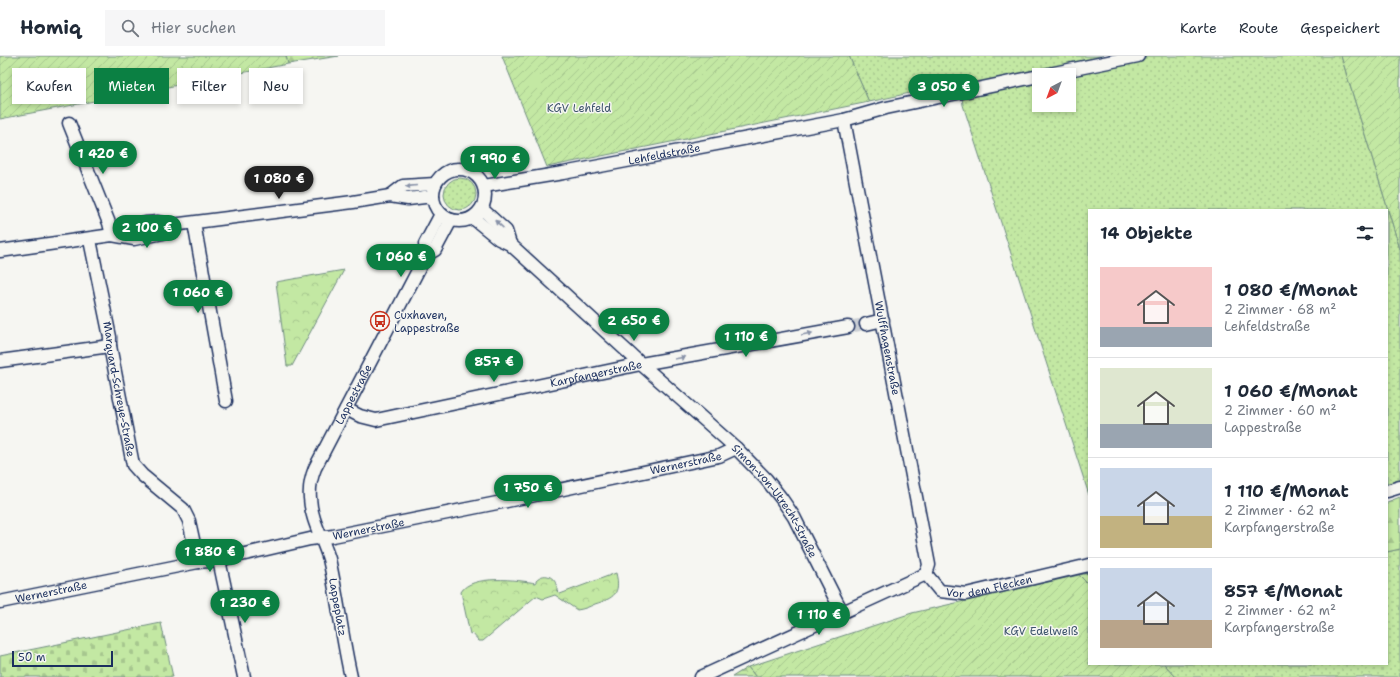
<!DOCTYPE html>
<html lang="de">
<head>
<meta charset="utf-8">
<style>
	:root { --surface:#fff; --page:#f6f6f7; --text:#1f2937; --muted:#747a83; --line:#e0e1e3; --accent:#0b8043 }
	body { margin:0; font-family:"Shantell Sans",sans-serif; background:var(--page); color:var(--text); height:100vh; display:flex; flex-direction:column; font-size:15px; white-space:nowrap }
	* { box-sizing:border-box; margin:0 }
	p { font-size:13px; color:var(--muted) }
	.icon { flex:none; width:22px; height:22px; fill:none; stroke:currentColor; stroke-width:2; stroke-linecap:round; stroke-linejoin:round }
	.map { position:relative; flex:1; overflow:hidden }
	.sheet { position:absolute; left:1088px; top:153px; width:300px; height:456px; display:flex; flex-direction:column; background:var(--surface); border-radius:0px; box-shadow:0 2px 6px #0003 }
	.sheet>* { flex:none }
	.hud { position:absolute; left:12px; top:12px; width:380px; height:36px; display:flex; gap:8px }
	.needle { width:26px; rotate:221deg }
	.buttons { position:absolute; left:1032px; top:12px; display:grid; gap:8px }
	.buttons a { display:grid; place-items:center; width:44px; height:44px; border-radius:0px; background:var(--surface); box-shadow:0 2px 6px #0003; font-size:20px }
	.scale { position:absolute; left:12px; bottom:10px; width:101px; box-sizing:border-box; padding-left:4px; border:2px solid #1b2f5e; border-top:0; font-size:11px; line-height:14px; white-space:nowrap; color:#1b2f5e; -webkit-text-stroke:3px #f6f6f2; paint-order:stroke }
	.price { position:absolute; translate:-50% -34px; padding:0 9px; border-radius:14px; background:var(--accent); color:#fff; font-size:13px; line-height:26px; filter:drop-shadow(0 1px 2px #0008) }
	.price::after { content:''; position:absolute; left:50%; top:24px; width:12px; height:9px; margin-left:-6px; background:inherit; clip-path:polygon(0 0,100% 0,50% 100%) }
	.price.current { background:#222; color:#fff }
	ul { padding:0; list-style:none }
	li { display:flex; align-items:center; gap:12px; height:100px; padding:0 12px }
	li+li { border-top:1px solid var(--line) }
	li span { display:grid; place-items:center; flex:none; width:112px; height:80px; border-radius:0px; color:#555 }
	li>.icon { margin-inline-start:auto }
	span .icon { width:48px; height:48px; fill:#fffc; stroke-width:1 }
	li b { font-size:17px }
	h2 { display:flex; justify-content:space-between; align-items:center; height:48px; padding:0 12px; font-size:17px }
	.chip { padding:0 14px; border-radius:0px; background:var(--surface); box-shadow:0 2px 6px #0003; font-size:14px; line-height:36px }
	.chip.current { background:var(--accent); color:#fff }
	header { display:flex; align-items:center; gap:24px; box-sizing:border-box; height:56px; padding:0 20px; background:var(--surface); border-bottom:1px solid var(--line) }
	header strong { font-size:19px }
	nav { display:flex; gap:22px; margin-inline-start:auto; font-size:14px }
	.search { width:280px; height:36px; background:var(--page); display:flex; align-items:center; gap:10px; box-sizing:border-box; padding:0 14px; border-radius:0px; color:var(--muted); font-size:15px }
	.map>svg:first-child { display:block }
	.grass { fill:url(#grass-dots); stroke:#6f8c80; fill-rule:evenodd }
	.forest { fill:url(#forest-firs); stroke:#6f8c80 }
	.cemetery { fill:url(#cemetery-stones); stroke:#6f8c80 }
	.park { fill:url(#park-crowns); stroke:#6f8c80 }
	.garden { fill:url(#garden-furrows); stroke:#6f8c80 }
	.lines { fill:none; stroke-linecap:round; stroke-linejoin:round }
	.minor-tunnel { stroke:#caced4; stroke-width:12; stroke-dasharray:12 6; stroke-linecap:butt }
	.minor-casing { stroke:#1b2f5e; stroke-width:15 }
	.minor { stroke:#f6f6f2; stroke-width:12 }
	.oneway { fill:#8892a8 }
	.labels { text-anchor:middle; stroke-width:3; stroke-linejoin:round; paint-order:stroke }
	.park-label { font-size:11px; fill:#3d546c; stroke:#f6f6f2 }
	.street-label { font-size:11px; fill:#1b2f5e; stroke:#f6f6f2 }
	.poi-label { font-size:11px; fill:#1b2f5e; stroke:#f6f6f2; text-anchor:start }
</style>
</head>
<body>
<header>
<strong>Homiq</strong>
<div class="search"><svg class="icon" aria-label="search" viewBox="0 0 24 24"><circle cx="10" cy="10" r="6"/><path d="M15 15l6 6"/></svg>Hier suchen</div>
<nav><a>Karte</a><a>Route</a><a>Gespeichert</a></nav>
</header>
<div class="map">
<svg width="1400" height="621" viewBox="0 0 1400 621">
	<defs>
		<pattern id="grass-dots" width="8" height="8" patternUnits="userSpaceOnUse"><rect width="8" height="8" fill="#c3e8a3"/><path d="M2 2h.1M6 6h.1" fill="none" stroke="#a7c78f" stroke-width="1.8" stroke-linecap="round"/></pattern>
		<pattern id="forest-firs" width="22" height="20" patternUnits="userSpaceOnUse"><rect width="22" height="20" fill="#c3e8a3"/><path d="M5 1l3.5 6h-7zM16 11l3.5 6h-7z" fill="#a7c78f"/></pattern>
		<pattern id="cemetery-stones" width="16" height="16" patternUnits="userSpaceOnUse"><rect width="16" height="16" fill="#c3e8a3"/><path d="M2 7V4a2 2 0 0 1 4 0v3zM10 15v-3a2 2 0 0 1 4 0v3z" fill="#a7c78f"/></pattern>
		<pattern id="park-crowns" width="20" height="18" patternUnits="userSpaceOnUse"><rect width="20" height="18" fill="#c3e8a3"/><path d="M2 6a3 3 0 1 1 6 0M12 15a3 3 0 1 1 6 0" fill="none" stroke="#a7c78f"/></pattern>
		<pattern id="garden-furrows" width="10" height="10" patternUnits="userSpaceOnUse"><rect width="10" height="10" fill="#c3e8a3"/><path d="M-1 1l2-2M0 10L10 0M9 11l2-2" fill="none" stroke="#a7c78f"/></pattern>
	</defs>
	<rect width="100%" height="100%" fill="#f6f6f2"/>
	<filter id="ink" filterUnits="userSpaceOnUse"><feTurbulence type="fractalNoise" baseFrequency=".025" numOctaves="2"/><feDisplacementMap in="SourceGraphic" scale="8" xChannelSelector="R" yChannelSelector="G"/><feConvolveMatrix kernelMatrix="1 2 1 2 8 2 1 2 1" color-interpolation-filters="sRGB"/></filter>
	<g filter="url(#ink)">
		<!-- grass -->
		<g class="grass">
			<path d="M849,0h492l59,193v235l-13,4v-278h-298v285l-126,-390 -3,-23 -91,20zM1039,19h30v30h-30z"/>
			<circle cx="460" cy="138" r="16"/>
			<polygon points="1400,493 1400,621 1176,621 1164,608 1387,608 1387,496"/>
			<polygon points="1089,517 1089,529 1079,519"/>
		</g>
		<!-- forest -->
		<g class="forest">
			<polygon points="286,0 339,0 288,8"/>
			<polygon points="1400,441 1400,493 1387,496 1387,446"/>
			<polygon points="748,611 756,621 732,621"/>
		</g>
		<!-- cemetery -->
		<polygon class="cemetery" points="161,567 173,621 0,621 0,600"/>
		<!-- park -->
		<g class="park">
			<polygon points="344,214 292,310 287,310 276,226"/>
			<path d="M616,517c5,21 -2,25 -21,31 -6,3 -11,5 -18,6l-22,-15 -12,4 -7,-3 -53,45h-4l-7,-8 -2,1 -9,-42c10,-18 58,-12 75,-9v-3c10,-10 22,-1 21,11l3,3z"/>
		</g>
		<!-- garden -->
		<g class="garden">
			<polygon points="0,0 286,0 288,8 0,63"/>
			<polygon points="502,0 849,0 869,46 547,111"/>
			<polygon points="1341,0 1400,0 1400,193"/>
			<polygon points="1079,519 1089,529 1089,608 1164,608 1176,621 756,621 748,611 912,557"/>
		</g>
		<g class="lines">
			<!-- minor-tunnel -->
			<polyline class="minor-tunnel" points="848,271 866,268"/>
			<!-- minor casing -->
			<g class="minor-casing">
				<g id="minor">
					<polyline points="1044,19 1138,0"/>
					<path id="s1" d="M844,64l85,445 -3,9"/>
					<polyline points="69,67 109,167 112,179"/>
					<circle cx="459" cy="139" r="26"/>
					<path id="s2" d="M484,130l79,-13 281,-53 42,-12 153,-32"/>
					<polyline points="390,140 403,130 435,128"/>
					<polyline points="482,153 506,175 510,188"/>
					<path id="s3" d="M473,162l26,21 11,5 131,120 95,84 30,31 15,19 13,19 48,95"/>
					<polyline points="194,167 226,345"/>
					<polyline points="112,179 134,183 163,177 172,169"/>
					<path id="s4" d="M90,184l20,97v9l23,119 9,10 41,34 6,12 9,41"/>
					<polyline points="0,195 112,179 129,172 146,167 158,166 172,169 353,146 390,140 408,143 433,140"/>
					<polyline points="426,199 425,188 441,158"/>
					<polyline points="866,268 883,264"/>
					<polyline points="0,305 110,290"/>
					<path id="s5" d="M346,353l14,7 16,4 265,-56 207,-37"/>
					<polyline points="1387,435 1400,431"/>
					<polyline points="219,504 244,621"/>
					<path id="s6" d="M926,518l14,17 26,3 123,-29"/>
					<path id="s7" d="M0,546l198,-40 21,-2 91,-21 23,-3 169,-34 217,-46 17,-8"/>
					<path id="s8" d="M351,621c-9,-39 -13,-79 -22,-118 -6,-20 -18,-39 -19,-61 -1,-10 1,-20 5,-30l111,-213 9,-5 16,-30"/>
					<polyline points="701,621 926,518"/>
				</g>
			</g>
			<!-- minor -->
			<use href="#minor" class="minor"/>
		</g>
		<!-- one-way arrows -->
		<defs><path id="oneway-solid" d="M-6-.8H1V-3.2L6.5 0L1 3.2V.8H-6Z"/></defs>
		<g class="oneway">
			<use href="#oneway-solid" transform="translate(411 130) rotate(175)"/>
			<use href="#oneway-solid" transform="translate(499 168) rotate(-137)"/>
			<use href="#oneway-solid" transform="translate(807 278) rotate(-10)"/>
			<use href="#oneway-solid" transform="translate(680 302) rotate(-10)"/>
		</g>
	</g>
	<!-- icons -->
	<defs>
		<g id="bus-ring" transform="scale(1)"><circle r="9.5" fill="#f6f6f2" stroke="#c8321e" stroke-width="1.5"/><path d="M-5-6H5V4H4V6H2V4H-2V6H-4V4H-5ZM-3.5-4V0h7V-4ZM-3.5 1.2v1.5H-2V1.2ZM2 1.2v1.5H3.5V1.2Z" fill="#c8321e"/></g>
	</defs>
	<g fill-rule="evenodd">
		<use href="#bus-ring" x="380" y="265"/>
	</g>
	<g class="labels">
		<!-- park labels -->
		<g class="park-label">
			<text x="579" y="56">KGV Lehfeld</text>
			<text x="1041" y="579">KGV Edelweiß</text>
		</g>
		<!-- street labels -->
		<g class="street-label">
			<text dy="4" stroke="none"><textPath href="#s2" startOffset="183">Lehfeldstraße</textPath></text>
			<text dy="4" stroke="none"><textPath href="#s1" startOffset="232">Wulffhagenstraße</textPath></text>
			<text dy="4" stroke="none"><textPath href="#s5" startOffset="257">Karpfangerstraße</textPath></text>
			<text dy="4" stroke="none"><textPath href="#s4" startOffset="152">Marquard-Schreye-Straße</textPath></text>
			<text dy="4" stroke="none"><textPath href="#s8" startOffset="298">Lappestraße</textPath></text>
			<text dy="4" stroke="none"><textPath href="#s7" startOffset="700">Wernerstraße</textPath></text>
			<text dy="4" stroke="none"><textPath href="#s3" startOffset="416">Simon-von-Utrecht-Straße</textPath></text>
			<text dy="4" stroke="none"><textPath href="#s7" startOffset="376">Wernerstraße</textPath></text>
			<text dy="4" stroke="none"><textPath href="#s6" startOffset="72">Vor dem Flecken</textPath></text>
			<text dy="4" stroke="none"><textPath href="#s7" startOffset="52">Wernerstraße</textPath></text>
			<text transform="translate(338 551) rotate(80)" y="4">Lappeplatz</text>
		</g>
		<!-- poi labels -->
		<g class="poi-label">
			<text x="394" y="263">Cuxhaven,<tspan x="394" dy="13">Lappestraße</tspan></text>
		</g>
	</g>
</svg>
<div class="buttons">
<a><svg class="needle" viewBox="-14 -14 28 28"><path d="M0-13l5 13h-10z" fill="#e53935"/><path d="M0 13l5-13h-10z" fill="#747a83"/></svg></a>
</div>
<div class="scale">50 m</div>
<b class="price" style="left:944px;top:52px">3 050 €</b>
<b class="price" style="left:103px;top:119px">1 420 €</b>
<b class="price" style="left:495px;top:124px">1 990 €</b>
<b class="price current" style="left:279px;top:144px">1 080 €</b>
<b class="price" style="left:147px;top:193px">2 100 €</b>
<b class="price" style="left:401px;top:222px">1 060 €</b>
<b class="price" style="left:198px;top:258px">1 060 €</b>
<b class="price" style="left:634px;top:286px">2 650 €</b>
<b class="price" style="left:746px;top:302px">1 110 €</b>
<b class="price" style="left:494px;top:327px">857 €</b>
<b class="price" style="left:528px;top:453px">1 750 €</b>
<b class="price" style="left:210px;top:517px">1 880 €</b>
<b class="price" style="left:245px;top:568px">1 230 €</b>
<b class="price" style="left:819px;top:580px">1 110 €</b>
<div class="hud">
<a class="chip">Kaufen</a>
<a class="chip current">Mieten</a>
<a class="chip">Filter</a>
<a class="chip">Neu</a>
</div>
<section class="sheet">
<h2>14 Objekte<svg class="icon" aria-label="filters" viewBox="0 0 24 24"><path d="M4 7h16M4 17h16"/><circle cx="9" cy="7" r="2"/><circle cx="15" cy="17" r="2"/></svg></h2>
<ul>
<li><span style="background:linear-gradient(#f6c9c9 75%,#9aa5b1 0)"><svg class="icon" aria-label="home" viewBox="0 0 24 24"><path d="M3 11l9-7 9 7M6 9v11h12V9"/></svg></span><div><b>1 080 €/Monat</b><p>2 Zimmer · 68 m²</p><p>Lehfeldstraße</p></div></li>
<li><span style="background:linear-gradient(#dfe7d0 70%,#9aa5b1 0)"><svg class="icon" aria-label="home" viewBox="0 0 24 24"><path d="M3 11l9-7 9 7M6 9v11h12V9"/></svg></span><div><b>1 060 €/Monat</b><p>2 Zimmer · 60 m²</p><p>Lappestraße</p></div></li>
<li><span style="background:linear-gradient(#c9d6e8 60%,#c2b280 0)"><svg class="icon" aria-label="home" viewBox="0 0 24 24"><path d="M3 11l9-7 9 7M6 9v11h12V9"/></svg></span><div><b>1 110 €/Monat</b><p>2 Zimmer · 62 m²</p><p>Karpfangerstraße</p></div></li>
<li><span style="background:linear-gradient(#c9d6e8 65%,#b9a48a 0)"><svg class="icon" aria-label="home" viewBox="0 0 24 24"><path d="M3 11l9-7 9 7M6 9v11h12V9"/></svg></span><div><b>857 €/Monat</b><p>2 Zimmer · 62 m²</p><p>Karpfangerstraße</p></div></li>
</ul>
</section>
</div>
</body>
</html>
